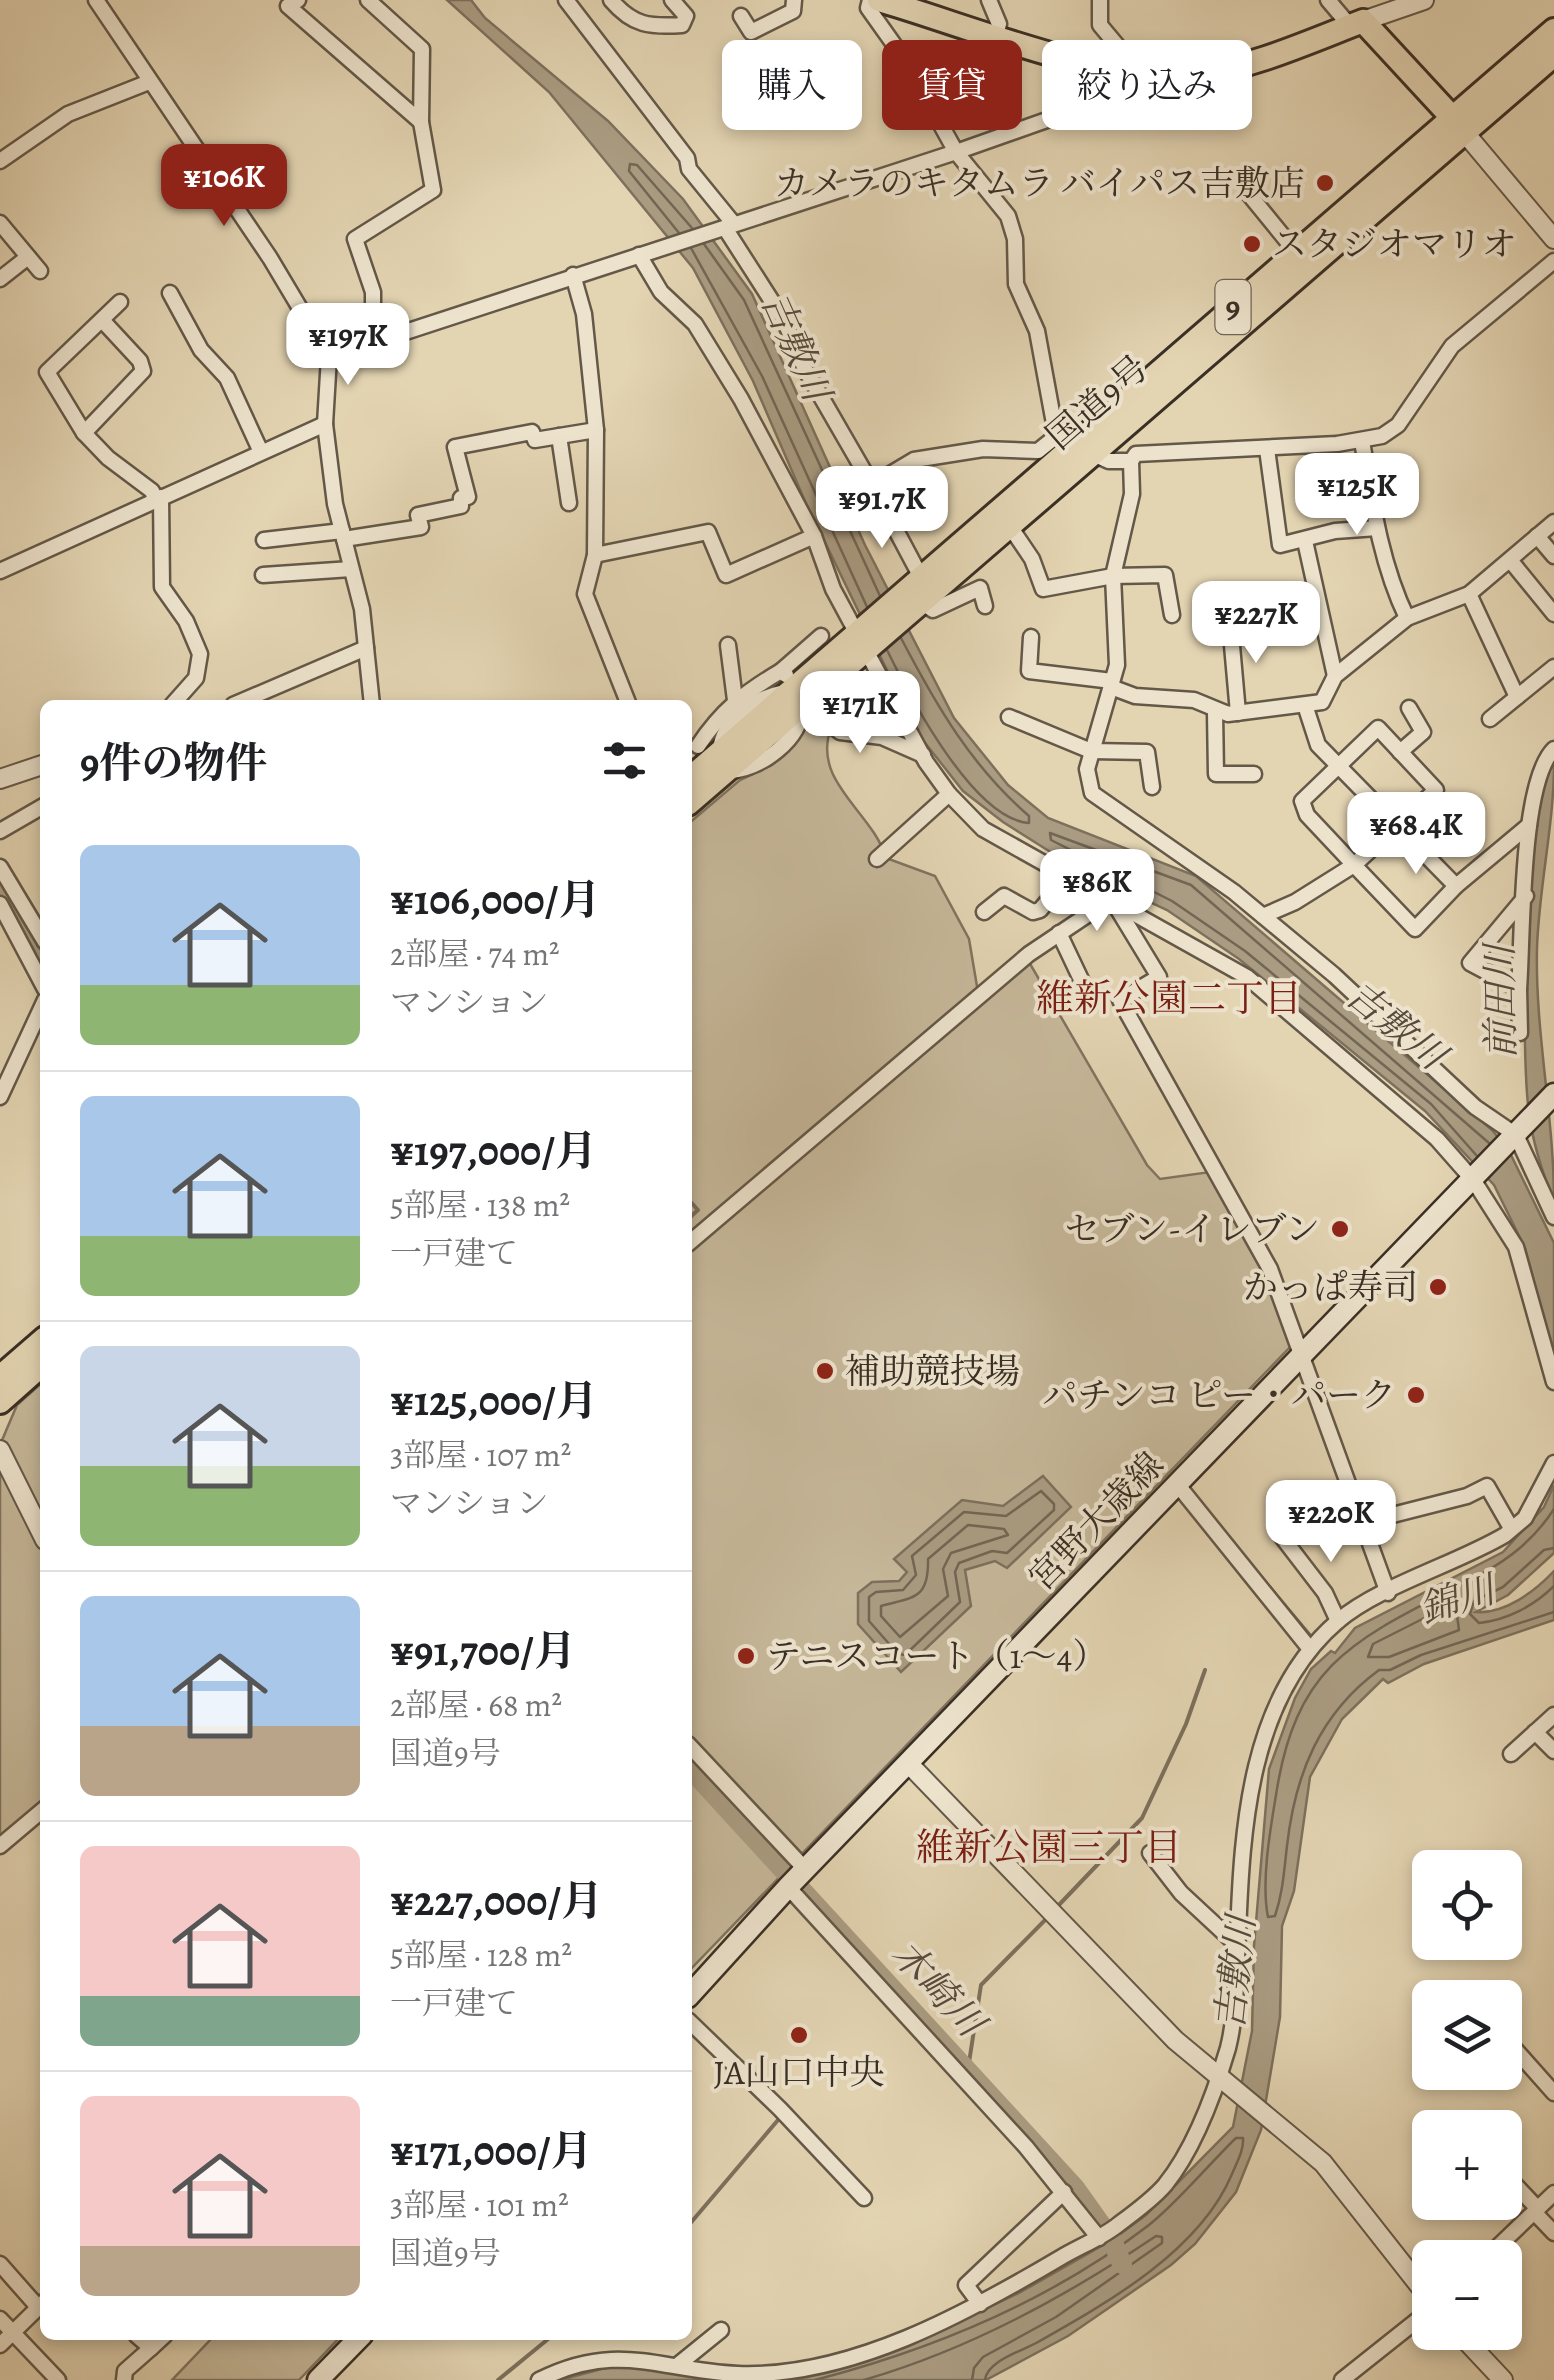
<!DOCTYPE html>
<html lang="ja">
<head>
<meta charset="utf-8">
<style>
	:root { --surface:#fff; --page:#f2f2f2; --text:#202124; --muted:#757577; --line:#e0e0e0; --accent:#8f2418 }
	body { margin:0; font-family:Alegreya,"Noto Serif JP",serif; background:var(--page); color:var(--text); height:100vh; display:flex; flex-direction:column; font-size:38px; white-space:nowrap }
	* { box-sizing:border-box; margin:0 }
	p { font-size:32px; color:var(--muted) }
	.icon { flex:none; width:55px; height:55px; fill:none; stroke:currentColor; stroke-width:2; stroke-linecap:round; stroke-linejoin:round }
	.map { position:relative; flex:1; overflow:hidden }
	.details { position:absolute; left:40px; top:700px; width:652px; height:1640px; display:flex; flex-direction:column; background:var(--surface); border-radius:15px; box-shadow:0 5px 15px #0003 }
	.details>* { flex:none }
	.top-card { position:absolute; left:722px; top:40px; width:680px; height:90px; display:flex; gap:20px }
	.fabs { position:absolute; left:1412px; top:1850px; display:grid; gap:20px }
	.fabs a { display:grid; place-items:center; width:110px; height:110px; border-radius:15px; background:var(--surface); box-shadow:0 5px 15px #0003; font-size:50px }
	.price { position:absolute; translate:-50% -85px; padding:0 22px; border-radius:20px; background:#fff; color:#222; font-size:32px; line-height:65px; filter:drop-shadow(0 2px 5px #0008) }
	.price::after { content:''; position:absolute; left:50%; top:60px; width:30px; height:22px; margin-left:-15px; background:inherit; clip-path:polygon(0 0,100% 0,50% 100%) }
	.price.active { background:var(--accent); color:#fff }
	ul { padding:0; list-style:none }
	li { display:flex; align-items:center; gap:30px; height:250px; padding:0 40px }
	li+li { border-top:2px solid var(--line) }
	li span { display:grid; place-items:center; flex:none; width:280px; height:200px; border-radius:15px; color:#555 }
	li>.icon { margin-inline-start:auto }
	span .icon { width:120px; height:120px; fill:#fffc; stroke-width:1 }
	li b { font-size:42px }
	h2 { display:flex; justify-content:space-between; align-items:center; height:120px; padding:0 40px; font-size:42px }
	.tag { padding:0 35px; border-radius:15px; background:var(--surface); box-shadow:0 5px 15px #0003; font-size:35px; line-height:90px }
	.tag.active { background:var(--accent); color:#fff }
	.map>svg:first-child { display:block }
	.green { fill:#c6b89a; stroke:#807460; stroke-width:2.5 }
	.water { fill:#aa9c82; stroke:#7d705d; stroke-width:2.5 }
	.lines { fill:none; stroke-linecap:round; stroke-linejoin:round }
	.shore { stroke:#726654; stroke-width:2.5 }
	.stream { stroke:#7d705d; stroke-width:4 }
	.river { stroke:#aa9c82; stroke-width:20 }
	.minor-casing { stroke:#645848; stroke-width:19 }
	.tertiary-casing { stroke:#645848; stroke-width:22 }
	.secondary-casing { stroke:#3a2f25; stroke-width:25 }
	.trunk-casing { stroke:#3a2f25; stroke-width:28 }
	.minor { stroke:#ede3cd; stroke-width:14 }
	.tertiary { stroke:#ede3cd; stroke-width:18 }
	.secondary { stroke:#ede3cd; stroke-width:20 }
	.trunk { stroke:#e3d4b2; stroke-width:22 }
	.poi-dot { fill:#8f2418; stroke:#ede3cd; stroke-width:4 }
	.labels { text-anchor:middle; stroke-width:8; stroke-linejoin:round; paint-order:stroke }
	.shield { fill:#ede3cd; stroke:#706557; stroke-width:2.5 }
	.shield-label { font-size:32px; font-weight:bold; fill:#3a2f25 }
	.poi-label { font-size:35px; fill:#3a2f25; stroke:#ede3cd; text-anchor:end }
	.street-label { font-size:35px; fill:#3a2f25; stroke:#ede3cd }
	.water-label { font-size:38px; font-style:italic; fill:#564a3c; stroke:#ede3cd }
	.neighbourhood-label { font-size:38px; fill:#7a1f14; stroke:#ede3cd }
</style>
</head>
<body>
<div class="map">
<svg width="1554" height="2380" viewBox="0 0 1554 2380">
	<rect width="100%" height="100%" fill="#e3d4b2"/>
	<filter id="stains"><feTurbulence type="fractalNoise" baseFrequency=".002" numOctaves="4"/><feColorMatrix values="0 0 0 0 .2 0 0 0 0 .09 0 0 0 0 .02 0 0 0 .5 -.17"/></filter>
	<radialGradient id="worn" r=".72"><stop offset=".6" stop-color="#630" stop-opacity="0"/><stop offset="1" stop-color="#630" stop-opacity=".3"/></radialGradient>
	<!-- green -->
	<g class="green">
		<path d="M811,716l20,12c-20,54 42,84 55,130l49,18 34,63 11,65 49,-42 118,203 13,14 50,-7 51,87 32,85 -605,628v-1148l52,-44 32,-15 19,-17z"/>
		<polygon points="45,1380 45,1801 0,1838 0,1445 17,1405"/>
		<polygon points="215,2335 342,2335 299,2380 172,2380"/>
	</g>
	<!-- water -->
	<g class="water">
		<polygon points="447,0 471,0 485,18 608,121 683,199 752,294 865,545 954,718 1008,785 1048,818 1196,876 1492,1130 1509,1151 1554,1243 1554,1358 1525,1248 1494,1185 1425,1111 1239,959 1167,910 1071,865 1003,822 963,791 918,734 805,501 753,381 693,268 549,92"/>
		<path d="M1554,764c0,61 -15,122 -17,184 -2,85 17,168 17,253 -12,-29 -21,-57 -25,-88 -8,-56 -8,-312 25,-349z"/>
		<polygon points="1043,1476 1071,1507 1007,1568 995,1561 965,1570 971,1606 901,1672 858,1624 858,1593 872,1582 899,1581 907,1572 894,1559 962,1500 1003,1506"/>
		<path d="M1554,1485v68l-46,42 -32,17c29,2 58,-20 78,-41v49l-130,44 -36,19 -5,-4 -41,40 -32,58 -16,114 -12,35 -2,91 -19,113 -25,62 -41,52 -24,21 -103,71 -82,44h-426l53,-14 34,-1 98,14 115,-21 61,-19 98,-46 93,-53 34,-25 87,-88 19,-96 2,-85 15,-177 26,-71 16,-29 20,-18 4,2 20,-25 148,-76 41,-45z"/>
	</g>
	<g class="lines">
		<!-- shore -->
		<g class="shore">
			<polyline points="679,233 629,171 630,164 637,165 692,228"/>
			<polyline points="704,244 744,300 880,596"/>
			<polyline points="691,248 762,376 867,607"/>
			<path d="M887,650c22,45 86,169 142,173v-7c-58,-50 -93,-111 -128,-178"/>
			<polyline points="1477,1156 1431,1104 1245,951 1172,901 1051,840 1050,833 1191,885 1489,1143"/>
			<polygon points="1041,1491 1054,1504 1054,1510 1007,1553 992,1551 959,1563 955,1572 960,1602 905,1655 898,1654 869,1621 869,1597 876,1592 903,1590 916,1575 912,1556 964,1512 1006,1516"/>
			<path d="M1554,1509c-24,37 -55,57 -93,76 -107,55 -165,79 -185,210 -6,36 -15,87 -8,122l7,-1c8,-24 9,-45 12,-70 8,-71 32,-132 92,-176h11l31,-15 133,-43"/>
			<path d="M968,1525l36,4 4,6 -57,18 -8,16 5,27 -48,41 -19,-21v-10c32,-9 48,-6 47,-47z"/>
			<path d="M1554,1548l-10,2 -41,37 -29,14 -4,13 9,9c28,-3 55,-17 75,-37"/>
			<polygon points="1450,1605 1456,1608 1459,1630 1389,1657 1368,1657 1373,1644"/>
			<path d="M815,2380c119,-31 235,-79 334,-155 28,-22 60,-61 87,-87h7c1,12 -6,24 -11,36 -32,77 -125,129 -194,168 -16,9 -51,19 -53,38"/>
			<path d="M864,2380c106,-31 201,-83 292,-144l6,1v6l-106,74 -73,40 -9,11 -2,12"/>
		</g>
		<!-- stream -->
		<g class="stream">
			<polyline points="688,1199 698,1210 688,1219"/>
			<polyline points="1249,1563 1313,1639"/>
			<polyline points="1056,1908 1142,1818 1186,1724 1205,1670"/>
			<polyline points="968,2069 981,1985 1050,1915"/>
			<polyline points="688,2226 778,2120"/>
			<polyline points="498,2380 553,2335"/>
		</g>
		<!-- river -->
		<g class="river">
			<polyline points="0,888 45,964"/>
			<polyline points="688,1766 1075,2188 1112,2240 1122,2264"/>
		</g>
		<!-- minor casing -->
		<g class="minor-casing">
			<g id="minor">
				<polyline points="96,0 270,258 329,357 325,424 335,504 362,609 372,705"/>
				<polyline points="298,0 288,6 421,122"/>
				<polyline points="368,0 422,49 421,122 433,190 355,239 373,292 373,340"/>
				<polyline points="566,0 687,158 689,169 733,223"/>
				<path d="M611,0c22,26 39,27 71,25l4,-9 -14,-16"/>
				<polyline points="870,0 868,8 905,60 956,152 1008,216 1015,239 1016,284 1037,331 1053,418 1091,453 1109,461 1131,461 1136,454 1337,444 1382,436 1398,425 1452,346 1554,261"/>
				<polyline points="989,0 999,24 996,35"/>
				<polyline points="1328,0 1350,26"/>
				<polyline points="741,16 751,32 793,11 794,0"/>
				<polyline points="0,161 68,114 149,82"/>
				<polyline points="1248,193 1296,252"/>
				<polyline points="0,223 40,271"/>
				<polyline points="725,228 784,320 805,369 872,485 914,460 983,449 1038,451 1064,430"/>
				<polyline points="639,255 661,292 695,324 741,399 814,536 833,589 926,762 949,794 983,829 1247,977 1437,1139 1474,1181 1516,1247 1554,1382"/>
				<polyline points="573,275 584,314 596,430 595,555 585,594 629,705"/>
				<polyline points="0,279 28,257"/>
				<polyline points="170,293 201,350 227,378 261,452"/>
				<polyline points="102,320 140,361 143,371 84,433 108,458 152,491 155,499"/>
				<polyline points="329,357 956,152 1112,97 1123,89 1131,62 1100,25 1100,0"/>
				<polyline points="84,433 47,372 120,302"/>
				<polyline points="559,436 569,503"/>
				<path d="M1362,441c10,60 18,121 45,177"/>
				<polyline points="1267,449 1280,545 1335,531 1377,528"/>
				<polyline points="1131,461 1132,494 1113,576 1117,665 1087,769 1092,793 1234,892 1334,975 1475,1107 1516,1135 1554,1217"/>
				<polyline points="872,485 923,581"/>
				<polyline points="161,497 162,587 186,621 200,654 196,678 172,705"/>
				<polyline points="1009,525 1032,559 1043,589 1113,576 1165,575 1172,615"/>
				<polyline points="1537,536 1554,556"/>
				<polyline points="344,539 421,527 418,515 461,506 461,498 468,497 455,447 532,432 535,440 596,430"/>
				<polyline points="264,540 342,531"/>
				<polyline points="1305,541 1335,676"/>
				<polyline points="595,555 708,532 726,575 814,536"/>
				<polyline points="1510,560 1554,614"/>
				<polyline points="0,571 325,424"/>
				<polyline points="263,575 351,569"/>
				<polyline points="1469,594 1517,697"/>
				<polyline points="921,602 933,610 980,588 985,606"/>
				<polyline points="1230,623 1238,713"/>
				<polyline points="1031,637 1029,671 1112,681"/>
				<polyline points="728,645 735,700"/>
				<polyline points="781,671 821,636"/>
				<polyline points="1111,687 1135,696 1194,700 1228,714 1322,702 1335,676 1407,618 1469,594 1554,522"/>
				<polyline points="233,705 366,648"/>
				<polyline points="1305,705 1318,745 1456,886 1529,825"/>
				<polyline points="1215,712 1216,774 1254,774"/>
				<polyline points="816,714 840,732 882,737 923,755"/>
				<polyline points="1009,717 1091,751 1147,752 1152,787"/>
				<polyline points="1490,719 1554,667"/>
				<polygon points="1378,728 1436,790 1354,865 1307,815 1302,801"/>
				<path d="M698,746c23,-35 47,-54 83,-75l5,4"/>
				<path d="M720,751c2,-30 35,-53 64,-59"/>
				<polyline points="1400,752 1423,732 1409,708"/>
				<path d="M731,771c31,-3 70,-31 71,-64"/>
				<polyline points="0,831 45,805"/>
				<polyline points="877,859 949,794"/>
				<polyline points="0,867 45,942"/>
				<path d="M1526,896l-56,67 49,26c4,-52 1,-207 35,-240"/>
				<polyline points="1114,903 1159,977 1120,1000 1270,1269 1388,1593"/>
				<polyline points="0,904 45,989"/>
				<polyline points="984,912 1004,896 1033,912 1040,910 1068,877"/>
				<polyline points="1263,916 1295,902 1354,865 1415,929 1456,886"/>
				<polyline points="1059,933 1086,990"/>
				<polyline points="1519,989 1520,1033"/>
				<polyline points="0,1097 45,1000"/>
				<polyline points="688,1244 1029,954 1111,899"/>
				<polyline points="1177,1484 1310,1649"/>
				<polyline points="1361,1523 1467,1496 1487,1486 1511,1528"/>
				<polyline points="1282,1537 1325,1593 1338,1621"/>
				<polyline points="1535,1732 1554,1751"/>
				<polyline points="688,1744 806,1870"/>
				<polyline points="1511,1754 1554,1715"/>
				<polyline points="0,1846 45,1808"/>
				<polyline points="1150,1853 1181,1893 1237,1945"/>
				<polyline points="788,1887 1026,2147 1099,2238"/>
				<polyline points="688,2020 780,2109 864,2198"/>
				<polyline points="1505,2038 1554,2093"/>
				<polyline points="1505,2174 1538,2209"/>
				<polyline points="1534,2212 1554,2233"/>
				<polyline points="1486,2258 1554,2193"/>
				<polyline points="0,2264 38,2307"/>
				<polyline points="980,2304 966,2285 1064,2192"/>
				<polyline points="0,2319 58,2380"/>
				<polyline points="0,2345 45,2301"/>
				<polyline points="151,2348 165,2335"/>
				<polyline points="679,2364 721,2330"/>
				<polyline points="124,2380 125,2371 151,2348 136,2335"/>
				<path d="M539,2380c80,-40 121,-9 199,-6 112,4 229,-61 322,-116 20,-12 42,-20 59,-34 15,-11 34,-25 46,-39 29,-36 50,-93 63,-137 9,-36 8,-76 10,-113 4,-107 11,-238 100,-314 41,-35 118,-57 167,-86l20,-17 29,-55"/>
				<polyline points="1342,2380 1430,2310"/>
			</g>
		</g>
		<!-- tertiary casing -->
		<g class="tertiary-casing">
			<g id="tertiary">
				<polyline points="1363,21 1424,0"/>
				<polyline points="1465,133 1554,239"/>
				<polyline points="0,779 45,764"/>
				<polyline points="0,1450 45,1540"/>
				<polyline points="909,1764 1175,2040 1323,2163 1430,2299"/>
				<polyline points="1458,2332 1503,2380"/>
			</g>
		</g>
		<!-- secondary casing -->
		<g class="secondary-casing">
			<g id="secondary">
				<polyline points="688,1997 788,1887 1554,1094"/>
				<polyline points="318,2380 362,2335"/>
			</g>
		</g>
		<!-- trunk casing -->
		<g class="trunk-casing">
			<g id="trunk">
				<path d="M879,0c87,25 231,85 317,75 55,-7 115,-34 167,-54l97,105"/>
				<polyline points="688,780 1554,30"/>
				<polyline points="688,804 1554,55"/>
				<polyline points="0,1377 45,1338"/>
				<polyline points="0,1402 45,1362"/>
			</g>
		</g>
		<!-- minor -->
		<use href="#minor" class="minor"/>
		<!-- tertiary -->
		<use href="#tertiary" class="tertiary"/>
		<!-- secondary -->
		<use href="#secondary" class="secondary"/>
		<!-- trunk -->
		<use href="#trunk" class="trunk"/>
	</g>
	<!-- markers -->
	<g class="poi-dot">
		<circle cx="1325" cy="183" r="10"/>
		<circle cx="1252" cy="244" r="10"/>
		<circle cx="1340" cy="1229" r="10"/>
		<circle cx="1438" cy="1287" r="10"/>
		<circle cx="825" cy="1371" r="10"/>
		<circle cx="1416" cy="1395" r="10"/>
		<circle cx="746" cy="1656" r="10"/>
		<circle cx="799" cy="2035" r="10"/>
	</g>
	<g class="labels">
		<!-- shield labels -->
		<rect class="shield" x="1215.5" y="280" width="35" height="54" rx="8"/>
		<g class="shield-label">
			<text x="1233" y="318">9</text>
		</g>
		<!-- poi labels -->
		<g class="poi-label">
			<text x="1305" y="195">カメラのキタムラ バイパス吉敷店</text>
			<text x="1272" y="256" text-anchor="start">スタジオマリオ</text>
			<text x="1320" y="1241">セブン-イレブン</text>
			<text x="1418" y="1299">かっぱ寿司</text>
			<text x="845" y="1383" text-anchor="start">補助競技場</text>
			<text x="1396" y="1407">パチンコ ピー・パーク</text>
			<text x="766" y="1668" text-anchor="start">テニスコート（1～4）</text>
			<text x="799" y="2084" text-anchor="middle">JA山口中央</text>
		</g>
		<!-- street labels -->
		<g class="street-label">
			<text transform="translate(1097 402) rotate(-41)" y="12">国道9号</text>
			<text transform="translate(1096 1521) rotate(-46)" y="12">宮野大歳線</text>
		</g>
		<!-- water labels -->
		<g class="water-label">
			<text transform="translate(796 346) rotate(66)" y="13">吉敷川</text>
			<text transform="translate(1500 1002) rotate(-91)" y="13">前田川</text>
			<text transform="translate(1396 1025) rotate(39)" y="13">吉敷川</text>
			<text transform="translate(1457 1599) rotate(-17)" y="13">錦川</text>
			<text transform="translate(1235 1973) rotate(-84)" y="13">吉敷川</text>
			<text transform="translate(938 1988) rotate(47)" y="13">木崎川</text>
		</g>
		<!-- neighbourhood labels -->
		<g class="neighbourhood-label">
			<text x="1169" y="1011">維新公園二丁目</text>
			<text x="1049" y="1860">維新公園三丁目</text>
		</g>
	</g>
	<rect width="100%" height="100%" filter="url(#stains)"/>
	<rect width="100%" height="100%" fill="url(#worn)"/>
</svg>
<div class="fabs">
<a><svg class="icon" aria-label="locate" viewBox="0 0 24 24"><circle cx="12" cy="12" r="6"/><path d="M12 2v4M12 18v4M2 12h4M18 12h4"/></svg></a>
<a><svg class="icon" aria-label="layers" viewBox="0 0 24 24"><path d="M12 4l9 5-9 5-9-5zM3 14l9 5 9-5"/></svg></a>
<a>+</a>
<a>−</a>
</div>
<b class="price active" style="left:224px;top:229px">¥106K</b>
<b class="price" style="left:348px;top:388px">¥197K</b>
<b class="price" style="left:1357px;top:538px">¥125K</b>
<b class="price" style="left:882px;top:551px">¥91.7K</b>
<b class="price" style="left:1256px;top:666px">¥227K</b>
<b class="price" style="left:860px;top:756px">¥171K</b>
<b class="price" style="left:1416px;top:877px">¥68.4K</b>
<b class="price" style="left:1097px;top:934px">¥86K</b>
<b class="price" style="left:1331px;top:1565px">¥220K</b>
<div class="top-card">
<a class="tag">購入</a>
<a class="tag active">賃貸</a>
<a class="tag">絞り込み</a>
</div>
<section class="details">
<h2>9件の物件<svg class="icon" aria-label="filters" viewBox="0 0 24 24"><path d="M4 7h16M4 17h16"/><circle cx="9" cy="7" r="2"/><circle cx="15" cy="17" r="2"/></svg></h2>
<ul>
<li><span style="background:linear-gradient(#a9c7e8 70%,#8fb573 0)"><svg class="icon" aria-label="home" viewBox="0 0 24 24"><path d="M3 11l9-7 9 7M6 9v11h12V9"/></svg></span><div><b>¥106,000/月</b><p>2部屋 · 74 m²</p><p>マンション</p></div></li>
<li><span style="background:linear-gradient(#a9c7e8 70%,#8fb573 0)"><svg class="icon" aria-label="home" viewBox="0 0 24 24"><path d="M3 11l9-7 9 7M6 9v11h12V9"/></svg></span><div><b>¥197,000/月</b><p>5部屋 · 138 m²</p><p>一戸建て</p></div></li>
<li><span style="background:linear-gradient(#c9d6e8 60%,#8fb573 0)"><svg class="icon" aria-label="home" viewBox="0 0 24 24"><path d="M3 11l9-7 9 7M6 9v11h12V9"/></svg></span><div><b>¥125,000/月</b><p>3部屋 · 107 m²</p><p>マンション</p></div></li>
<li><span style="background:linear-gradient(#a9c7e8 65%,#b9a48a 0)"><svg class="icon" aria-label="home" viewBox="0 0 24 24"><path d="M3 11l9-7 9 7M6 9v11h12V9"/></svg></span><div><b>¥91,700/月</b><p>2部屋 · 68 m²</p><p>国道9号</p></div></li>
<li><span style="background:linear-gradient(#f6c9c9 75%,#7fa58c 0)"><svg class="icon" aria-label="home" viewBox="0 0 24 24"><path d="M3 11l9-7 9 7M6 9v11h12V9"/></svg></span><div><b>¥227,000/月</b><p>5部屋 · 128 m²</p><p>一戸建て</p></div></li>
<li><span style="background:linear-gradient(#f6c9c9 75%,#b9a48a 0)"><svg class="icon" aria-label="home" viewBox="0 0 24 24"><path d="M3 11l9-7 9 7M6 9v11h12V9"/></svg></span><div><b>¥171,000/月</b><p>3部屋 · 101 m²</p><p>国道9号</p></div></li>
</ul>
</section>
</div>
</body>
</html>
